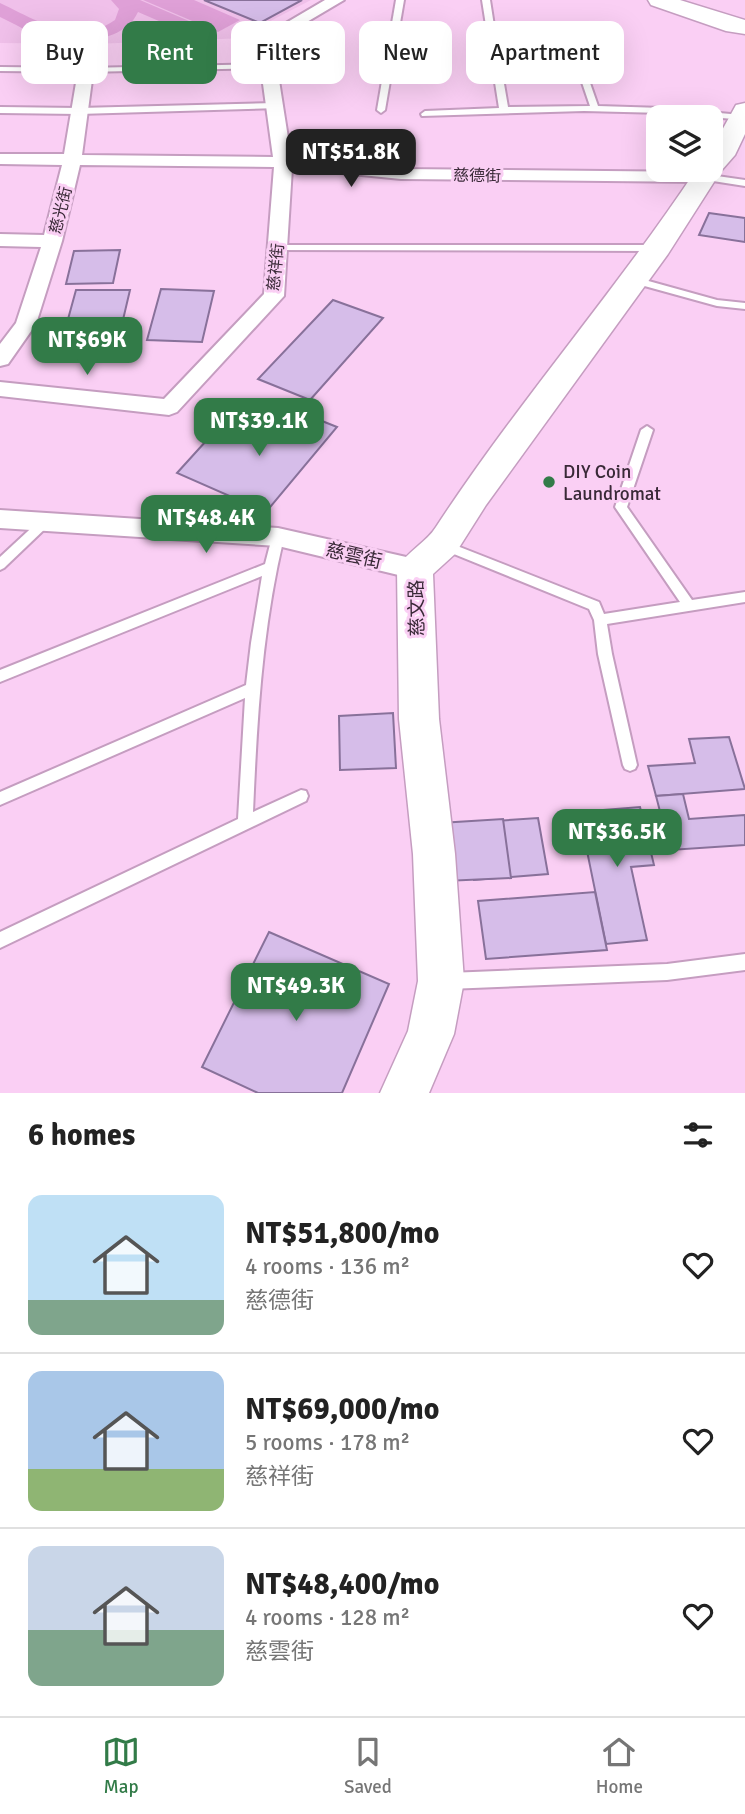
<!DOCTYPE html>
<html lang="en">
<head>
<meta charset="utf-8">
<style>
	:root { --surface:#fff; --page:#f6f6f6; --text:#222; --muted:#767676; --line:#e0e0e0; --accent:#327b48 }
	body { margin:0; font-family:Signika,"Noto Sans TC",sans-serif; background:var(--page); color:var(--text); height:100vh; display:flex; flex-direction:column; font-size:26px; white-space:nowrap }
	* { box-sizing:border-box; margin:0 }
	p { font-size:23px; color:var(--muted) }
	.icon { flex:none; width:38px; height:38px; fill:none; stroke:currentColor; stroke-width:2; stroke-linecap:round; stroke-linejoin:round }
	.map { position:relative; height:1093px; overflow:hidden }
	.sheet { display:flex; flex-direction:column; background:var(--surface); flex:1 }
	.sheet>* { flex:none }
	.top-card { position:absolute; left:21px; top:21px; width:704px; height:63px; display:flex; gap:14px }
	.controls { position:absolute; left:646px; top:105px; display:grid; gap:14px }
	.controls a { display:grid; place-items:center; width:77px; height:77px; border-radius:14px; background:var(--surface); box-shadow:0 7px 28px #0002; font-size:35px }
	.price { position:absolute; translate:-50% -60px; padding:0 16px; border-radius:14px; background:var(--accent); color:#fff; font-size:23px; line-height:46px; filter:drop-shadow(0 2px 4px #0008) }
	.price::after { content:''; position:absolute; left:50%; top:42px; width:21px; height:16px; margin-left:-10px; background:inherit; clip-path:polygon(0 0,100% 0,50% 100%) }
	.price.active { background:#222; color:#fff }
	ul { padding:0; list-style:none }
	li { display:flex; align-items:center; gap:21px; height:175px; padding:0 28px }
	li+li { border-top:2px solid var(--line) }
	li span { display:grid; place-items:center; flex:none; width:196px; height:140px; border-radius:14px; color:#555 }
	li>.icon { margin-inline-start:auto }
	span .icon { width:84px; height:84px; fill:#fffc; stroke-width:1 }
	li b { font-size:30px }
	h2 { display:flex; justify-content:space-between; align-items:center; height:84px; padding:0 28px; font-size:30px }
	.chip { padding:0 24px; border-radius:14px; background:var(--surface); box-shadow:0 7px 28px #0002; font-size:24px; line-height:63px }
	.chip.active { background:var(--accent); color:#fff }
	.menu { display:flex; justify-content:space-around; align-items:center; height:98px; border-top:2px solid var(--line); background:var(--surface); font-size:19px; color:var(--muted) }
	.menu a { display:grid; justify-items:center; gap:4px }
	.menu .active { color:var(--accent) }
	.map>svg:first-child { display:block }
	.built { fill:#f0c0ea }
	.green { fill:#dfa0d7 }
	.building { fill:#d6bde9; stroke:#88719a; stroke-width:2 }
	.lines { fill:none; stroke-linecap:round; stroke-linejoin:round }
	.lane-casing { stroke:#c59dc0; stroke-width:4 }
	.street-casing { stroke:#c59dc0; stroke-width:4 }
	.secondary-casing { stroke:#c59dc0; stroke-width:3 }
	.lane { fill:#fff; fill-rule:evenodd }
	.street { fill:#fff; fill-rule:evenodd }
	.secondary { fill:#fff; fill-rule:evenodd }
	.poi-dot { fill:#327b48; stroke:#facff4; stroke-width:2.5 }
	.labels { text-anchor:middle; stroke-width:6; stroke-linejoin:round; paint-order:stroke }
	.far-street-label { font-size:16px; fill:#392937; stroke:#facff4 }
	.poi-label { font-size:19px; fill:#392937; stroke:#facff4; text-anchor:start }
	.street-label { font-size:19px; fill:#392937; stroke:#facff4 }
</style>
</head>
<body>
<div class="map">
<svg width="745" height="1093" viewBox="0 0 745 1093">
	<rect width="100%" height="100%" fill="#facff4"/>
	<!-- built -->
	<polygon class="built" points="0,0 311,0 247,33 246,38 93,44 0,43"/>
	<!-- green -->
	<g class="green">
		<path d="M111,0h29l63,27 -14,7 -51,-22c-14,31 -64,33 -93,25 -16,-4 -30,-13 -45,-20v-14c36,17 77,44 115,17l4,-11z"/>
		<polygon points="143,0 194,0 240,20 218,32"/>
	</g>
	<!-- building -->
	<g class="building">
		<polygon points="204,0 302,0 260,23"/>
		<polygon points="709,213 745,218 745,242 699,235"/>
		<polygon points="120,250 113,283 66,284 74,251"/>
		<polygon points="161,289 214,291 202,342 147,340"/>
		<polygon points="76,290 130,290 118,341 62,341"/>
		<polygon points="333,300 383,318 310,400 258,379"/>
		<polygon points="282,405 337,427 266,512 177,473 216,430 235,438 243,429 255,434"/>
		<polygon points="393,713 396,768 340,770 339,716"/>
		<polygon points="729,737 745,789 656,796 648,766 695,763 689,739"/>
		<polygon points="683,794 689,819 745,815 745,845 670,850 656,796"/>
		<polygon points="640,807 654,865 631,867 647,940 606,944 579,812"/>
		<polygon points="538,818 548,874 474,880 466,823"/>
		<polygon points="503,819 511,878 445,881 440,823"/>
		<polygon points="595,892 607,950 486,959 478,901"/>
		<polygon points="269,932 389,984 342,1093 258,1093 202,1067"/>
	</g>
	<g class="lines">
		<!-- lane casing -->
		<g class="lane-casing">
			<g id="lane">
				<polygon points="396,0 404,0 385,110 381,113 377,110"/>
				<path d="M482,0h8l7,45 79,-2 22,63 65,2 79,7 3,1v4l-82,-7 -79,-2 -162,5 -1,-2 4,-3 74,-3zM570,47l20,59 -82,1 -10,-58z"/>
				<polygon points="270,64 274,66 273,68 85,72 0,71 0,67 85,68"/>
				<polygon points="276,103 279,104 279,108 79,114 0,113 0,107 79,108"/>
				<polygon points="703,174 745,180 745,186 700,179 698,177"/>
				<polygon points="277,245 655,245 660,248 655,251 274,250 274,246"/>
				<polygon points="634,277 717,300 745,303 745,309 717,306 630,282 629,280"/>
				<polygon points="647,426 653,430 627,507 692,600 745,592 745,602 607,624 612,654 637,765 635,769 630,771 625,769 623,765 598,654 594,620 589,609 439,548 437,545 439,542 447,542 599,602 604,614 680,602 615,507 641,430"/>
				<polygon points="45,517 49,519 51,522 49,525 4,568 0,570 0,557 41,519"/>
				<path d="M278,532l6,5c-22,91 -27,182 -31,275l48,-22 5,1 2,5 -2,5 -306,147v-16l238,-113 7,-121 -245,107v-13l246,-107 5,-42 11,-67 -262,106v-12l265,-106 7,-27z"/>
				<polygon points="745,954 745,970 667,980 448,989 442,987 440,981 442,975 448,973 667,964"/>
			</g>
		</g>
		<!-- street casing -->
		<g class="street-casing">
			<g id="street">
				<polygon points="325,0 344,0 273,42 291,157 401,169 703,172 712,177 703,182 401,179 292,168 284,296 177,412 169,415 0,396 0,382 164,399 264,294 274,167 80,165 62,241 36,324 8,364 0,366 0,344 16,323 41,247 0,246 0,234 44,235 62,165 0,164 0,154 64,154 82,47 94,47 96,50 82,155 273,157 257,40"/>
				<polygon points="0,510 278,528 415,559 424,562 427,569 424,576 415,579 278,546 0,528"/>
			</g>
		</g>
		<!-- secondary casing -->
		<g class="secondary-casing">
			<g id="secondary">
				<polygon points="648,0 680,0 745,20 745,34 726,31 651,5"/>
				<path d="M745,103v31l-10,21 -14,16 -53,83 -182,251 -31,49 -22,20 6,145 16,135 9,127 -10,53 -25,59h-49l28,-62 10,-50 -5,-127 -14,-135 -2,-150c10,-18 29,-26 39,-42 81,-124 179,-235 260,-357h14v-18l26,-47z"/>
			</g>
		</g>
		<!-- lane -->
		<use href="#lane" class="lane"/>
		<!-- street -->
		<use href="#street" class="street"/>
		<!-- secondary -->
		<use href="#secondary" class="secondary"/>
	</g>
	<!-- markers -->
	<circle class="poi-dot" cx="549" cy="482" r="7"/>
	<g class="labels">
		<!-- far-street labels -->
		<g class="far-street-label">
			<text transform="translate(477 175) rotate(1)" y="6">慈德街</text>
			<text transform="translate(60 210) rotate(-76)" y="6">慈光街</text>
			<text transform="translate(275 267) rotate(-84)" y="6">慈祥街</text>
		</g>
		<!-- poi labels -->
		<g class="poi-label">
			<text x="563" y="478">DIY Coin<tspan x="563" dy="22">Laundromat</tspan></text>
		</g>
		<!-- street labels -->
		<g class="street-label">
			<text transform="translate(354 555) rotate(13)" y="7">慈雲街</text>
			<text transform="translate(416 608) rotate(-91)" y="7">慈文路</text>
		</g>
	</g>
</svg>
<div class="controls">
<a><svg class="icon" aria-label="layers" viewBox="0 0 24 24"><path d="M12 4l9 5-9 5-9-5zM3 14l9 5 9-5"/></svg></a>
</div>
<b class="price active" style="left:351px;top:189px">NT$51.8K</b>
<b class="price" style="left:87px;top:377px">NT$69K</b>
<b class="price" style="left:259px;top:458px">NT$39.1K</b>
<b class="price" style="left:206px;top:555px">NT$48.4K</b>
<b class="price" style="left:617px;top:869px">NT$36.5K</b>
<b class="price" style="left:296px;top:1023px">NT$49.3K</b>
<div class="top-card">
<a class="chip">Buy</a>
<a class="chip active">Rent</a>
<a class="chip">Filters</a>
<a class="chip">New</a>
<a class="chip">Apartment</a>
</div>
</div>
<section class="sheet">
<h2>6 homes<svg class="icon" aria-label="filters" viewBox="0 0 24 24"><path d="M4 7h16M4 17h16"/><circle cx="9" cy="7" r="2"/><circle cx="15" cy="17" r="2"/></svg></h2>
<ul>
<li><span style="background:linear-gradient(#bfe0f5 75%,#7fa58c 0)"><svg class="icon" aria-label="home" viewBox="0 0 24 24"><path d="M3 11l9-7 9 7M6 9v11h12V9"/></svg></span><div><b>NT$51,800/mo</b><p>4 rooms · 136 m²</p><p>慈德街</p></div><svg class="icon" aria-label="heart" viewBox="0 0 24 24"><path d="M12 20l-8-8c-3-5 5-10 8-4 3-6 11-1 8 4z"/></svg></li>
<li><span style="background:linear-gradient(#a9c7e8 70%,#8fb573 0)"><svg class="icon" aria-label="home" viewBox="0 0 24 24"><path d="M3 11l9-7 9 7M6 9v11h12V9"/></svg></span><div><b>NT$69,000/mo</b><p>5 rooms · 178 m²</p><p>慈祥街</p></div><svg class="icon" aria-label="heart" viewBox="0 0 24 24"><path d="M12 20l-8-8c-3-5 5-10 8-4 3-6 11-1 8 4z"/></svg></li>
<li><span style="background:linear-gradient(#c9d6e8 60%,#7fa58c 0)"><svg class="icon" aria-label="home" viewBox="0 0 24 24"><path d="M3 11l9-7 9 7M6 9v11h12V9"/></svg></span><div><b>NT$48,400/mo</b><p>4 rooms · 128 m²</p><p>慈雲街</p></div><svg class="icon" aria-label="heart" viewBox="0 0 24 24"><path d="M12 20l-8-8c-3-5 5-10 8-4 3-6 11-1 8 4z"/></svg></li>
</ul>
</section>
<nav class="menu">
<a class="active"><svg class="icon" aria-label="map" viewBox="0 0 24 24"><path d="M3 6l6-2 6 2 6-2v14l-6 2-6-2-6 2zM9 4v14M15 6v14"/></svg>Map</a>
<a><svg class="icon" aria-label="saved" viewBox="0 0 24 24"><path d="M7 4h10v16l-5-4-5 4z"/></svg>Saved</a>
<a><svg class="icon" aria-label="home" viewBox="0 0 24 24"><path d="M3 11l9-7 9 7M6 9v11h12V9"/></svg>Home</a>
</nav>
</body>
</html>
